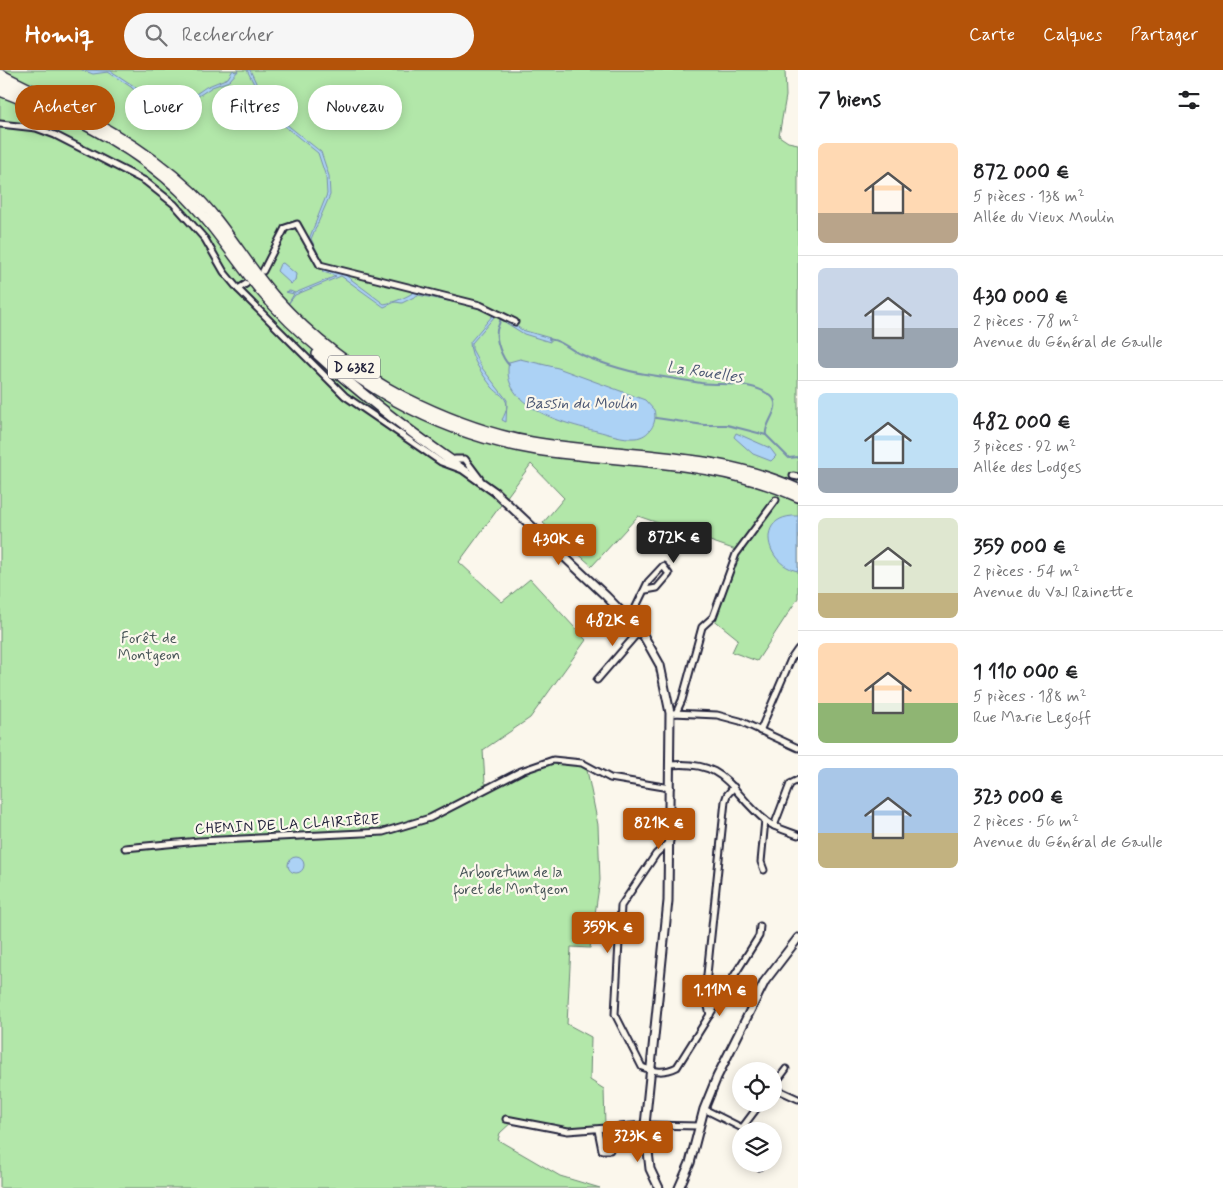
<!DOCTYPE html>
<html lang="fr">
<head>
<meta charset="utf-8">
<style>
	:root { --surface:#fff; --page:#f6f6f6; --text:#202124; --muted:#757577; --line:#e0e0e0; --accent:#b45309 }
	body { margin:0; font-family:Mynerve,sans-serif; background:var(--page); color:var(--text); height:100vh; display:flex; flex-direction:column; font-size:19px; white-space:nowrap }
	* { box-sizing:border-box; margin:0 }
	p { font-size:16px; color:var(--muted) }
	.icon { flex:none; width:28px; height:28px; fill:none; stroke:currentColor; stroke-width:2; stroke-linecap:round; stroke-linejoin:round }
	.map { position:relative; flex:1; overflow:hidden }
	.panel { display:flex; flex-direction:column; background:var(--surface); width:425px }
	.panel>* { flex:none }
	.hud { position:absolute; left:15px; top:15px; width:475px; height:45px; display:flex; gap:10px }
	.tools { position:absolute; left:732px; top:992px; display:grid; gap:10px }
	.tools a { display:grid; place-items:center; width:50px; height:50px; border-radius:50%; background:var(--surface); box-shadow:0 2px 12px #0003; font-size:25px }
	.price { position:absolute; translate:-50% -42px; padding:0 11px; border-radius:5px; background:var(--accent); color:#fff; font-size:16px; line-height:32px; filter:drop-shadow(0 1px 2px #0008) }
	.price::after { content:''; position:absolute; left:50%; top:30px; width:15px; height:11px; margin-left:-8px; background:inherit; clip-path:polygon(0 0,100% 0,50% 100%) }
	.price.selected { background:#222; color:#fff }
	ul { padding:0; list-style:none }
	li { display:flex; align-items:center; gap:15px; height:125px; padding:0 20px }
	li+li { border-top:1px solid var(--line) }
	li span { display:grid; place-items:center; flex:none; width:140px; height:100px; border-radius:8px; color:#555 }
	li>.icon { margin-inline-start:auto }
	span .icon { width:60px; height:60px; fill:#fffc; stroke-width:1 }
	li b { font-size:21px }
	h2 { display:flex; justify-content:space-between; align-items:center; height:60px; padding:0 20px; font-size:21px }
	.pill { padding:0 18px; border-radius:22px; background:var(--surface); box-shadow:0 2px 12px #0003; font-size:18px; line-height:45px }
	.pill.selected { background:var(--accent); color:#fff }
	header { display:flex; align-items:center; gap:30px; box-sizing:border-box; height:70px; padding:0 25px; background:var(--accent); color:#fff }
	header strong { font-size:24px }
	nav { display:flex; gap:28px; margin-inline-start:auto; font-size:18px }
	.search { width:350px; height:45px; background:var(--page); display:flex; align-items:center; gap:12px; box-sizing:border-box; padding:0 18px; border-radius:28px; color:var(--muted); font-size:19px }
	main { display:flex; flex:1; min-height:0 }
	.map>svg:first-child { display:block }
	.green { fill:#b2e7a9; stroke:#6a8472 }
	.water { fill:#acd2f5; stroke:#758cab }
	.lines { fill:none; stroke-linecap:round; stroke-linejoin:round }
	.stream { stroke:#758cab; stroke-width:2 }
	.street-casing { stroke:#22223b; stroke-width:9 }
	.secondary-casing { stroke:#22223b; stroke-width:11 }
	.highway-casing { stroke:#22223b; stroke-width:12 }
	.street { stroke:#fbf7ec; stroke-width:5 }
	.secondary { stroke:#fbf7ec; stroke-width:7 }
	.highway { stroke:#fbf7ec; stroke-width:9 }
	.labels { text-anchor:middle; stroke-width:4.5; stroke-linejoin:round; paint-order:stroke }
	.shield { fill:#fbf7ec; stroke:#636270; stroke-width:1 }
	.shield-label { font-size:14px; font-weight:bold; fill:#22223b }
	.park-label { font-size:15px; fill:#465356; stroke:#fbf7ec }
	.street-label { font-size:15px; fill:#22223b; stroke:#fbf7ec }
	.water-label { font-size:16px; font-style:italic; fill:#4b5773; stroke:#fbf7ec }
</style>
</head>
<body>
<header>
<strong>Homiq</strong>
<div class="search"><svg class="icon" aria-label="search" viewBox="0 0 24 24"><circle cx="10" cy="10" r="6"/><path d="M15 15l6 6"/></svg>Rechercher</div>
<nav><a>Carte</a><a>Calques</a><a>Partager</a></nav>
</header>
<main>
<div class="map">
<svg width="798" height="1118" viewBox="0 0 798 1118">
	<rect width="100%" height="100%" fill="#fbf7ec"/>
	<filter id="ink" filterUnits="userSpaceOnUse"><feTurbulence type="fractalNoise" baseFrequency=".02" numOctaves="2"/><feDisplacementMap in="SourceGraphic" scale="10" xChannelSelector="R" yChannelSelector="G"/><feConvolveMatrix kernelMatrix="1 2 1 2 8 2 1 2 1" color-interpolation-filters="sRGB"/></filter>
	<g filter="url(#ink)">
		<!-- green -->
		<path class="green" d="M0,0h785l1,26 -7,40 9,6 10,2v454l-41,63 -25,-9 6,-13 -26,-21 24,-68 -98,-34 -46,50 -49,-43 21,-25 -33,-34 -72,98 43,40 28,-23 56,61 -56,78 -47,32 2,33 5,2c36,-20 51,-31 93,-24l4,9 11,55 2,55 -10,68 -19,-1 -4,77 24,13 -1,43 14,9 1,37 -48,3 -43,-9 -14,13 -2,7 62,36 40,12h-600z"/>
		<!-- water -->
		<g class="water">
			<polygon points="82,0 111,1 134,16 155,37 167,44 206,17 228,8 233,0 235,2 239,0 229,11 212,17 168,46 151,36 131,17 108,2 93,4"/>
			<polygon points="247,0 250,0 258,17 276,34 285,53 321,82 329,106 330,125 311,169 324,195 320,193 309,169 327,124 326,107 318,83 283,55 273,34 257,20"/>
			<polygon points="283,193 296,204 295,211 291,214 277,201 280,194"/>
			<path d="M321,196l6,4 17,4 40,30c11,-2 21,-6 32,-13l61,14 31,15 14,10 28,8v4l-26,-8 -29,-18 -23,27v6l10,19 25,32 -1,22 -4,-2c2,-4 5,-10 5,-15 -1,-9 -9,-11 -15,-18 -9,-12 -22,-29 -22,-45l23,-27 -20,-9 -55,-11 -16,8 -7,-1 -11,5 -43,-31 -46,19 -7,9 6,-10 -9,-2 5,-1 5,2 41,-17 -13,-4z"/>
			<path d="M520,289l38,9 87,32 9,10c4,13 -5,27 -19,28 -12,1 -26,-4 -38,-7 -33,-7 -98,-25 -88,-69z"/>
			<polygon points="736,363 770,378 776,386 771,391 753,384 734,367"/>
			<path d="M798,446v55c-33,-6 -44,-57 0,-55z"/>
			<circle cx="296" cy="795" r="8"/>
		</g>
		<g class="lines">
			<!-- stream -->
			<g class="stream">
				<path d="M501,248c-1,4 -3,8 -4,12 -2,10 5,28 12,35"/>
				<path d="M549,269c12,2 17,7 27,13 18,9 49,19 69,22 18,3 37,6 56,9 22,3 50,-3 70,13 13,11 -8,28 -5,39l23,23 9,-1"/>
				<polyline points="656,348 704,355 727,355 766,365"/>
			</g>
			<!-- street casing -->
			<g class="street-casing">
				<g id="street">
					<polyline points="0,54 36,58 55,65 145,111 174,134 205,169 224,202 238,219 345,326 441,392 460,399"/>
					<polyline points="263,201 285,158 297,154 320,195 480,235 515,252"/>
					<polyline points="238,219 246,214"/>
					<polyline points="452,394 455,389 465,389 480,409"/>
					<polyline points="793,406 798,407"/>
					<polyline points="630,549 648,512 663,496 669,504 657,518 646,520"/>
					<polyline points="597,610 635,566 642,563"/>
					<polyline points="673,643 717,645 740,651 798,678"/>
					<polyline points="676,643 682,630 702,557 713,547 736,484 776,430"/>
					<polyline points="760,661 791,589 798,579"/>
					<path d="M670,695c58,-5 59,26 96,56 9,7 21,10 32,14"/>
					<polyline points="774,756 790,714 798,710"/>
					<path d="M670,771l-14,13 -35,52 -6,108 27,53c13,5 23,6 35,0l82,-131 1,-10"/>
					<polyline points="125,778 199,771 383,762 430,748 521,701 553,690 582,693 610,708 670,718"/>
					<polyline points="764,800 761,792 765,750"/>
					<polyline points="710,945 705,924 725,731 727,725 734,717"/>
					<polyline points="774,1015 786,999"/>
					<polyline points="774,1018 798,1029"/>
					<polyline points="704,1039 742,1058 760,1034"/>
					<polyline points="506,1049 568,1061 645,1055 700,1056"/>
					<polyline points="598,1060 602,1080 610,1080"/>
					<polyline points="774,1077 774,1078"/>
					<polyline points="759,1097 761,1094"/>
				</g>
			</g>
			<!-- secondary casing -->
			<g class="secondary-casing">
				<g id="secondary">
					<polyline points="453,392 495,422 606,526 642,563 660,595 670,643 668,831 645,1055 650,1099 659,1118"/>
					<polyline points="679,1118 690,1093 704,1039 717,1007 765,911 798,868"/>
				</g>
			</g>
			<!-- highway casing -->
			<g class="highway-casing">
				<g id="highway">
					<path d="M0,4c67,34 135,64 191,117 33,31 54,72 84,106 36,40 81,75 129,100 40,20 83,37 128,45 89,15 182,9 266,47"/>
					<path d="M0,12c61,31 130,60 180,109 30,29 53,65 79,98 38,45 85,83 137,112 43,24 91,41 141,49 87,13 179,9 261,47"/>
					<polyline points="0,21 28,32"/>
					<path d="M317,284c43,40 88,74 136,108"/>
				</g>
			</g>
			<!-- street -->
			<use href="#street" class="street"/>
			<!-- secondary -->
			<use href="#secondary" class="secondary"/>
			<!-- highway -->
			<use href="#highway" class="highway"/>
		</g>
	</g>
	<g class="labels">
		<!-- shield labels -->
		<rect class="shield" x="328" y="285.5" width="52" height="23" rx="4"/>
		<g class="shield-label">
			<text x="354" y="302">D 6382</text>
		</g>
		<!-- park labels -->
		<g class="park-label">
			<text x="149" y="573">Forêt de<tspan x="149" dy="17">Montgeon</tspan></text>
			<text x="511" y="807">Arboretum de la<tspan x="511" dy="17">foret de Montgeon</tspan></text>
		</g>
		<!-- street labels -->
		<g class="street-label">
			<text transform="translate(287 754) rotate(-3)" y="5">CHEMIN DE LA CLAIRIÈRE</text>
		</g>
		<!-- water labels -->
		<g class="water-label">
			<text transform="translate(705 301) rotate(8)" y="6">La Rouelles</text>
			<text x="581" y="338">Bassin du Moulin</text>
		</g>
	</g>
</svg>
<div class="tools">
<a><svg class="icon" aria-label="locate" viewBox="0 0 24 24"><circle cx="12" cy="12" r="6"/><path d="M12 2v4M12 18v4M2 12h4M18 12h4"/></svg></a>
<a><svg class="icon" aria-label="layers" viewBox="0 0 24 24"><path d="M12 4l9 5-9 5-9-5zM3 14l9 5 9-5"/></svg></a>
</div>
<b class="price selected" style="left:674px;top:494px">872K €</b>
<b class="price" style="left:559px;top:496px">430K €</b>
<b class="price" style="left:613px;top:577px">482K €</b>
<b class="price" style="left:659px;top:780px">821K €</b>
<b class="price" style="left:608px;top:884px">359K €</b>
<b class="price" style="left:720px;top:947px">1.11M €</b>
<b class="price" style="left:638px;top:1093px">323K €</b>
<div class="hud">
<a class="pill selected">Acheter</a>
<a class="pill">Louer</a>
<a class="pill">Filtres</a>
<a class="pill">Nouveau</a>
</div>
</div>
<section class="panel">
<h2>7 biens<svg class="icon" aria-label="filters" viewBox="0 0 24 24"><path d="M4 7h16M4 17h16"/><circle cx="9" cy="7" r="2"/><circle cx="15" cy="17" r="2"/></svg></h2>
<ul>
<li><span style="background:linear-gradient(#ffd9b3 70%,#b9a48a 0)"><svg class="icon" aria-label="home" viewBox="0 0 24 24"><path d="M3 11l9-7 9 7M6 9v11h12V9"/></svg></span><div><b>872 000 €</b><p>5 pièces · 138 m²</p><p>Allée du Vieux Moulin</p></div></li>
<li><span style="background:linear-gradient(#c9d6e8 60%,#9aa5b1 0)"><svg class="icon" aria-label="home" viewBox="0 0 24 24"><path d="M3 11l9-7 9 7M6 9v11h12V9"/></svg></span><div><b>430 000 €</b><p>2 pièces · 78 m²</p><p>Avenue du Général de Gaulle</p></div></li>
<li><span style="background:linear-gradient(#bfe0f5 75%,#9aa5b1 0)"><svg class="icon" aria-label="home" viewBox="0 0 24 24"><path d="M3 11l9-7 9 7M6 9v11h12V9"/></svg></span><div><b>482 000 €</b><p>3 pièces · 92 m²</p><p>Allée des Lodges</p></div></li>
<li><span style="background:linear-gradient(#dfe7d0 75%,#c2b280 0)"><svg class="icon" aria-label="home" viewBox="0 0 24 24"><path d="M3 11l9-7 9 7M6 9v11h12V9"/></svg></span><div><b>359 000 €</b><p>2 pièces · 54 m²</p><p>Avenue du Val Rainette</p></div></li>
<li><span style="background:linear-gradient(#ffd9b3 60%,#8fb573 0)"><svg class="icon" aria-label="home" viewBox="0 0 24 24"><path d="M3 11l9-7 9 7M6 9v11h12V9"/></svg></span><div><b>1 110 000 €</b><p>5 pièces · 188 m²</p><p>Rue Marie Legoff</p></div></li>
<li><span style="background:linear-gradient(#a9c7e8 65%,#c2b280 0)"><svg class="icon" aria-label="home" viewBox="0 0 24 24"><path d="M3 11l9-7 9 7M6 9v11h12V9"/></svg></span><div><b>323 000 €</b><p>2 pièces · 56 m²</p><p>Avenue du Général de Gaulle</p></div></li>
</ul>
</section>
</main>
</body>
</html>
